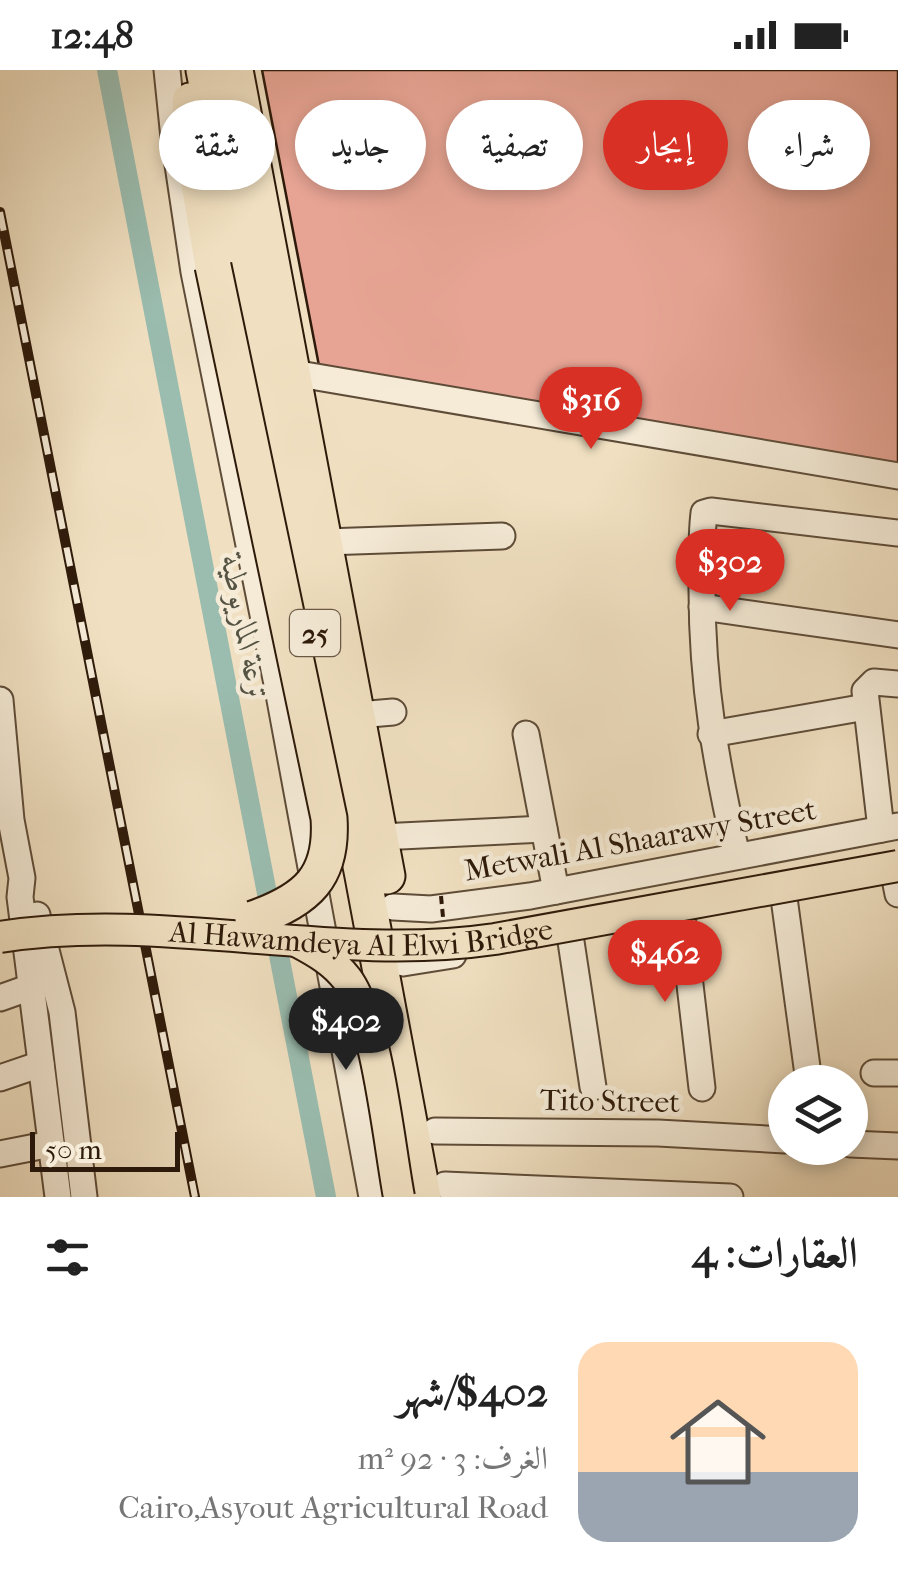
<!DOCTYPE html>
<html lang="ar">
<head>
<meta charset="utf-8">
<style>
	:root { --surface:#fff; --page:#f2f2f2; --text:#222; --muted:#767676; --line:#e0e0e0; --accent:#d93025 }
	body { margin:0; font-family:"IM FELL French Canon",Amiri,serif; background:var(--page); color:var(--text); direction:rtl; height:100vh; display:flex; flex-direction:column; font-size:38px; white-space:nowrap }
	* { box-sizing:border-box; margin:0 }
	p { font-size:32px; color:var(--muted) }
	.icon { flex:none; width:55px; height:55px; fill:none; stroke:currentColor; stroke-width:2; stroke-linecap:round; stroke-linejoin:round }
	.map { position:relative; height:1127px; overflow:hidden; direction:ltr }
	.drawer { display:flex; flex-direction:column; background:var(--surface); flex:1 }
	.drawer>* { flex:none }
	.hud { position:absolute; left:30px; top:30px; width:840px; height:90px; direction:rtl; display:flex; gap:20px }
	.tools { position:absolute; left:768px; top:995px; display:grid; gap:20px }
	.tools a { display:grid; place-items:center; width:100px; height:100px; border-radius:50%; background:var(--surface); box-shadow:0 5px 15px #0003; font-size:50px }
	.scale { position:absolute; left:30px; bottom:25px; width:150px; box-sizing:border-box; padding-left:10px; border:5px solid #2e1a0a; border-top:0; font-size:28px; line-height:35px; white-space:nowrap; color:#2e1a0a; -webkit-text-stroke:8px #f5ebd7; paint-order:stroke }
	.price { position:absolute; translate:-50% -85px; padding:0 22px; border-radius:35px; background:var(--accent); color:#fff; font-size:32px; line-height:65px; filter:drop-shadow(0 2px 5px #0008) }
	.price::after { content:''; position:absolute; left:50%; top:60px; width:30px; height:22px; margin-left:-15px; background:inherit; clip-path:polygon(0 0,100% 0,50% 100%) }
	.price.current { background:#222; color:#fff }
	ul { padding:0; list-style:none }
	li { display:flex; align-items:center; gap:30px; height:250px; padding:0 40px }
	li+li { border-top:2px solid var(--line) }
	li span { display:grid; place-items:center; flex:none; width:280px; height:200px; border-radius:30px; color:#555 }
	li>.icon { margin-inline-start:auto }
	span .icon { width:120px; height:120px; fill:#fffc; stroke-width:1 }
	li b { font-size:42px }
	h2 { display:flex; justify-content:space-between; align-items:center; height:120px; padding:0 40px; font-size:42px }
	.tag { padding:0 35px; border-radius:45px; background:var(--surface); box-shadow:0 5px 15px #0003; font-size:35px; line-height:90px }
	.tag.current { background:var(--accent); color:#fff }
	.status { display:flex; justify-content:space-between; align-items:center; height:70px; padding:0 50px; background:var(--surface); direction:ltr }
	.status svg { height:28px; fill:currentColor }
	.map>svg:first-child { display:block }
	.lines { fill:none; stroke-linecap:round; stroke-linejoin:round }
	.canal { stroke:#9abdb0; stroke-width:20 }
	.building { fill:#e7a494; stroke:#2e1a0a; stroke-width:2.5 }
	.minor-casing { stroke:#5e4c38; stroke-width:29 }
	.highway-casing { stroke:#2e1a0a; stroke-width:39 }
	.minor { stroke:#f5ebd7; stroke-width:25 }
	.highway { stroke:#f0e0c1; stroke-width:35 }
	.rail-casing { stroke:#2e1a0a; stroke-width:10 }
	.rail { stroke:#f5ebd7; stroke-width:6; stroke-dasharray:19; stroke-linecap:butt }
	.major-bridge-casing { stroke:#2e1a0a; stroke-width:34; stroke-linecap:butt }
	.highway-bridge-casing { stroke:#2e1a0a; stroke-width:39; stroke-linecap:butt }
	.path-bridge { stroke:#2e1a0a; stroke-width:4; stroke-dasharray:8 5; stroke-linecap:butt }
	.major-bridge { stroke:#f0e0c1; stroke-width:30 }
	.highway-bridge { stroke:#f0e0c1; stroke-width:35 }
	.labels { text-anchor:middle; stroke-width:9; stroke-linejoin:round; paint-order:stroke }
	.shield { fill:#f5ebd7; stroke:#6a5948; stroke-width:2.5 }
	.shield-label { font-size:28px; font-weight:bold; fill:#2e1a0a }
	.street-label { font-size:30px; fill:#2e1a0a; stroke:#f5ebd7 }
	.water-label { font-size:32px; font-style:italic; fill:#545344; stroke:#f5ebd7 }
</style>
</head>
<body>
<div class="status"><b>12:48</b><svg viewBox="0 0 49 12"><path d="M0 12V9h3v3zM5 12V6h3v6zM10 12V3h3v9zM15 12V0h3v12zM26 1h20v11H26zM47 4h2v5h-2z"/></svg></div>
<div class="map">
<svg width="898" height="1127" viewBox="0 0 898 1127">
	<rect width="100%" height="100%" fill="#f0e0c1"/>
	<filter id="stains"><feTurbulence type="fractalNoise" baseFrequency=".002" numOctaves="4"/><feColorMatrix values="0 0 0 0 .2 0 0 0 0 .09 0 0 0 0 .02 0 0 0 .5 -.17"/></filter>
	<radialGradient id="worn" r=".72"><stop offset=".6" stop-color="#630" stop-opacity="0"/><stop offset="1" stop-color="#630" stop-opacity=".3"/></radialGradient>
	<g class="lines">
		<!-- canal -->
		<polyline class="canal" points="107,0 326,1127"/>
	</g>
	<!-- building -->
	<polygon class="building" points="262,0 898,0 898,401 320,301"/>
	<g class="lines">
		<!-- minor casing -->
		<g class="minor-casing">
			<g id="minor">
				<polyline points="167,0 174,68 194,202 278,619 372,1127"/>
				<polyline points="293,303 898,406"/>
				<polyline points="325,472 502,466"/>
				<polyline points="702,537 898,565"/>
				<polyline points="0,630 11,750 22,808 20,827 58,1127"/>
				<polyline points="358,645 393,642"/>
				<polyline points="526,664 556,821"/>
				<polyline points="711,664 866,637"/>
				<polyline points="881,759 865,621 874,612 898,614"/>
				<polyline points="380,767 544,759"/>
				<path d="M737,786c-21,-92 -35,-171 -35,-266 0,-26 -1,-52 2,-77l7,-2 187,22"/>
				<polyline points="895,809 898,824"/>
				<polyline points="784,828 809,1012"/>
				<polyline points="393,837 431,839 530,826 898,756"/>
				<polyline points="37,845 62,942 84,1127"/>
				<polyline points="682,846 702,1018"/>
				<polyline points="570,865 593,1017"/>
				<polyline points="403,893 453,885"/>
				<polyline points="0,928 31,917"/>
				<polyline points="874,1003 898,1003"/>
				<polyline points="0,1008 41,994"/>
				<polyline points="435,1061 658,1063 785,1070"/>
				<polyline points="850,1074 898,1076"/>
				<polyline points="0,1084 51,1074"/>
				<polyline points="445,1115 730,1127"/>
			</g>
		</g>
		<!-- highway casing -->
		<g class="highway-casing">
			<g id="highway">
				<polyline points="204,0 363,806 423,1127"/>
				<polyline points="235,0 387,806"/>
				<polyline points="190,31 194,84 213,196"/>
			</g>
		</g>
		<!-- minor -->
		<use href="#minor" class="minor"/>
		<!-- highway -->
		<use href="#highway" class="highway"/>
		<!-- rail casing -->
		<g class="rail-casing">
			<polyline id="rail" points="0,142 195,1127"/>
		</g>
		<!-- rail -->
		<use href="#rail" class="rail"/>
		<!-- major-bridge casing -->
		<g class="major-bridge-casing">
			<g id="major-bridge">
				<path id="s1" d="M0,867c165,-26 331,26 495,2l403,-73"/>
				<path d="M298,872c19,10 36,20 49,37 30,40 42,165 52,218"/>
			</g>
		</g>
		<!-- highway-bridge casing -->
		<g class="highway-bridge-casing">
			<path id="highway-bridge" d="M213,196l116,552c4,59 -22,82 -76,101"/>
		</g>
		<!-- path-bridge -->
		<polyline class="path-bridge" points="441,826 443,847"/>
		<!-- major-bridge -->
		<use href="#major-bridge" class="major-bridge"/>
		<!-- highway-bridge -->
		<use href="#highway-bridge" class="highway-bridge"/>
	</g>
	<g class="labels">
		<!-- shield labels -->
		<rect class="shield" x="290" y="540" width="50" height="46" rx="8"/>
		<g class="shield-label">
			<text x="315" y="573">25</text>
		</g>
		<!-- street labels -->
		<g class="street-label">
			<text transform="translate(640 770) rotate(-10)" y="10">Metwali Al Shaarawy Street</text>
			<text dy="10" stroke="none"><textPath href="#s1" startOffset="362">Al Hawamdeya Al Elwi Bridge</textPath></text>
			<text transform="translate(610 1031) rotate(1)" y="10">Tito Street</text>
		</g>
		<!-- water labels -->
		<g class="water-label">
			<text transform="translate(246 558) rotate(79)" y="11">ترعة الماريوطية</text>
		</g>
	</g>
	<rect width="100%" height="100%" filter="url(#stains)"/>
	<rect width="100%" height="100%" fill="url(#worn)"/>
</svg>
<div class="tools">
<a><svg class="icon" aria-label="layers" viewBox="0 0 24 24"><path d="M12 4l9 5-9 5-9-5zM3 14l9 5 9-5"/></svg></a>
</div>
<div class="scale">50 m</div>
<b class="price" style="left:591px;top:382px">$316</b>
<b class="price" style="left:730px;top:544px">$302</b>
<b class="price" style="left:665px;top:935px">$462</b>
<b class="price current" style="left:346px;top:1003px">$402</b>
<div class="hud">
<a class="tag">شراء</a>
<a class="tag current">إيجار</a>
<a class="tag">تصفية</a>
<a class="tag">جديد</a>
<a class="tag">شقة</a>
</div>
</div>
<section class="drawer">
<h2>العقارات: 4<svg class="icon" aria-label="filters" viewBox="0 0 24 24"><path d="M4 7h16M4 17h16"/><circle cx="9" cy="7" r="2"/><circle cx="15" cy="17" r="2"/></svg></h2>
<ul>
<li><span style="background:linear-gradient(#ffd9b3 65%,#9aa5b1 0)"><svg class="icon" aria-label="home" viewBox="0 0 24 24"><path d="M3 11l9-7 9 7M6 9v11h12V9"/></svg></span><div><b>$402/شهر</b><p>الغرف: 3 · 92 m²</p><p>Cairo,Asyout Agricultural Road</p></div></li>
</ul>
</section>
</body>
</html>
